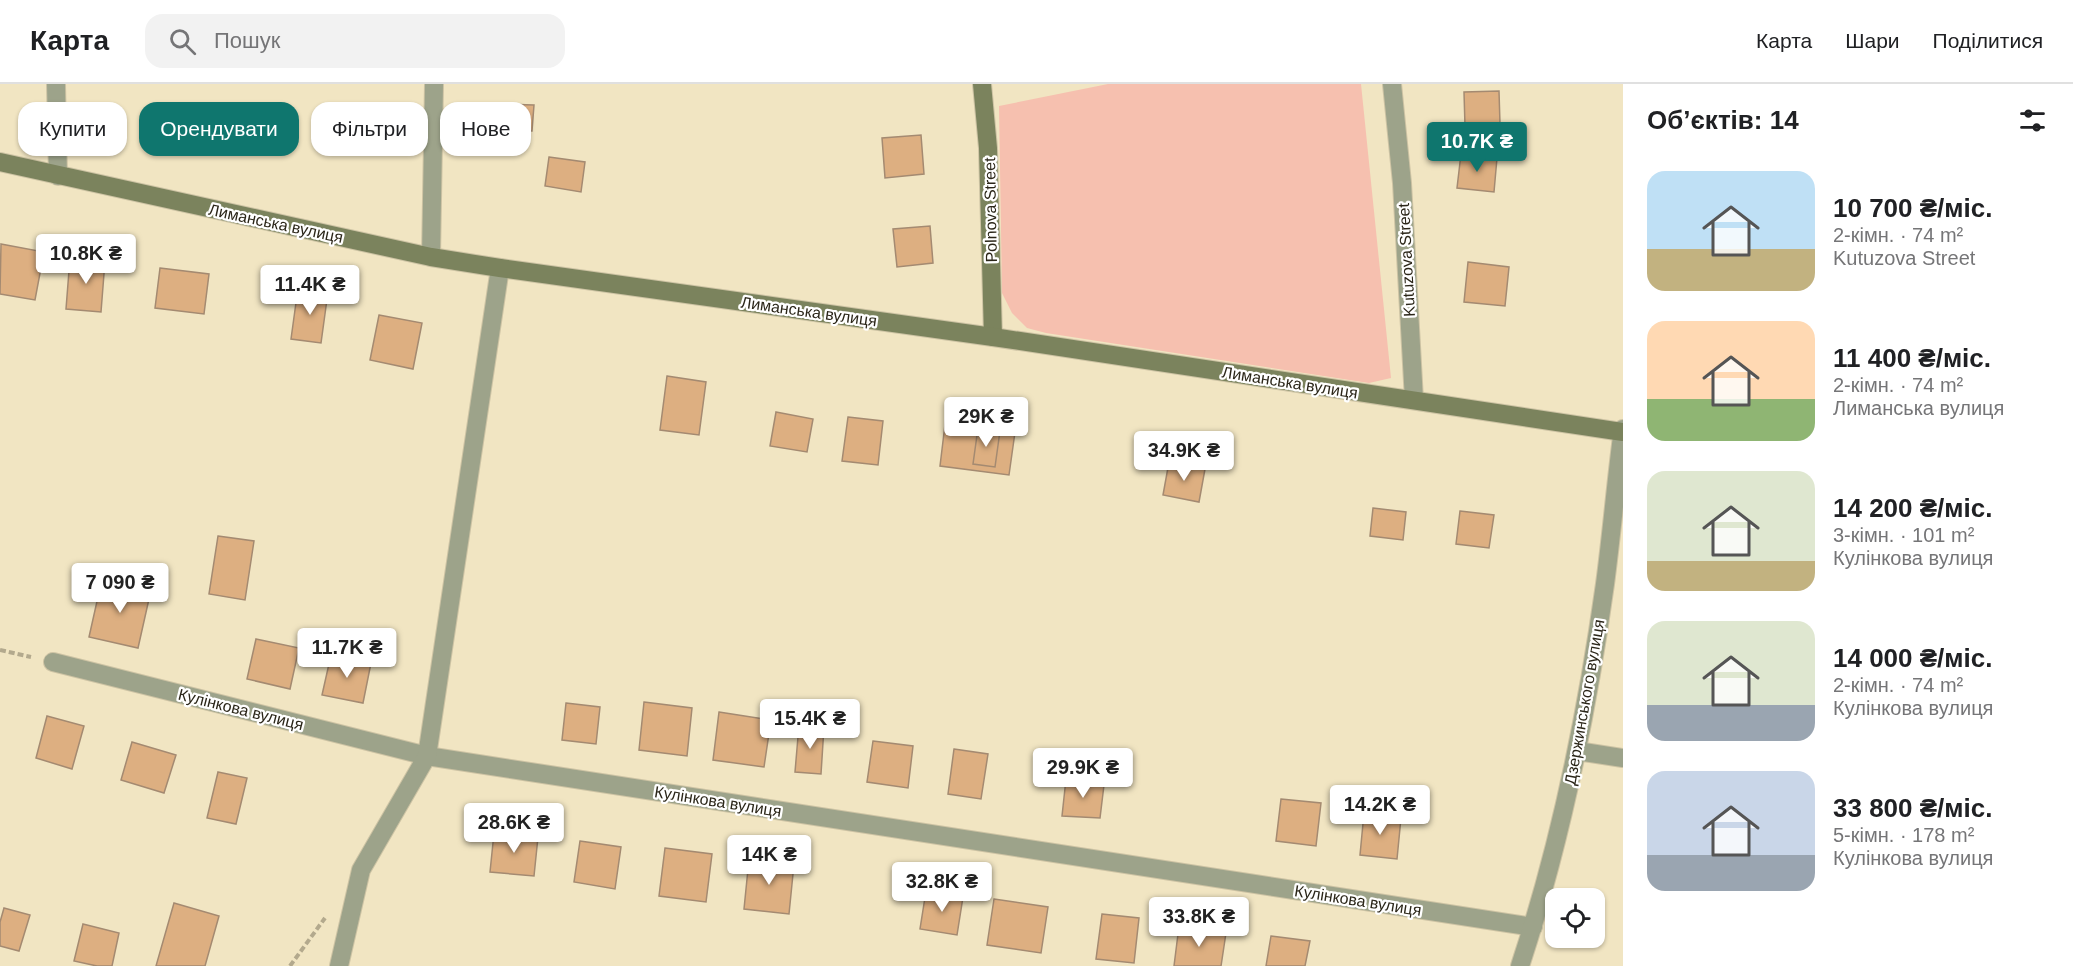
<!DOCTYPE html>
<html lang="uk">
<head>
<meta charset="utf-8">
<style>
	:root { --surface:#fff; --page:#f2f2f2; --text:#202124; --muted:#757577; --line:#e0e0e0; --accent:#0f766e }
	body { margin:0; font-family:Arial,sans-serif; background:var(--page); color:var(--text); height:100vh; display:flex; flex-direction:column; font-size:22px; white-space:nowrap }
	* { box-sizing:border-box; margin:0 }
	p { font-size:20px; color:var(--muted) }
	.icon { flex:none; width:33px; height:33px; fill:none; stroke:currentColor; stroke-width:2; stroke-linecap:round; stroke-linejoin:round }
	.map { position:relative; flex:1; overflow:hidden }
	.side { display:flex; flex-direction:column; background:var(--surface); width:450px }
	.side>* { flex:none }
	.guide { position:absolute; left:18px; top:18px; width:570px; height:54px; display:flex; gap:12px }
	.buttons { position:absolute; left:1545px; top:804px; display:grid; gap:12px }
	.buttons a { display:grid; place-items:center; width:60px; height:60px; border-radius:12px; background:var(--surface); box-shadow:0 2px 4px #0004; font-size:30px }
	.price { position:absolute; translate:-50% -51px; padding:0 14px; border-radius:6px; background:#fff; color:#222; font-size:20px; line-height:39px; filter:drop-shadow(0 2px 3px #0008) }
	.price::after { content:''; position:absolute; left:50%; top:36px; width:18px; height:14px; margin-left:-9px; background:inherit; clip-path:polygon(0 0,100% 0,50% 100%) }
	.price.selected { background:var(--accent); color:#fff }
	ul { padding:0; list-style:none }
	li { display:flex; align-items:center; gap:18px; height:150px; padding:0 24px }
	li span { display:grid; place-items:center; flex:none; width:168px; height:120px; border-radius:18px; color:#555 }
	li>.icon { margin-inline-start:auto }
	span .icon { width:72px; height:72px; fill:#fffc; stroke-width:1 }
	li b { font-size:26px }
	h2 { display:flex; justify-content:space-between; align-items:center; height:72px; padding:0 24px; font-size:26px }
	.chip { padding:0 21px; border-radius:18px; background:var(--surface); box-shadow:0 2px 4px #0004; font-size:21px; line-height:54px }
	.chip.selected { background:var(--accent); color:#fff }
	header { display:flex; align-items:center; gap:36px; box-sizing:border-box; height:84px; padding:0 30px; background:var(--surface); border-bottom:2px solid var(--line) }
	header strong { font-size:28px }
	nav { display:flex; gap:33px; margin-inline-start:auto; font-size:21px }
	.search { width:420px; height:54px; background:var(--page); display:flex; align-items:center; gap:15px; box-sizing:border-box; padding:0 21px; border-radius:18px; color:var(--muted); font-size:22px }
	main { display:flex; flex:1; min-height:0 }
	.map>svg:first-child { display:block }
	.green { fill:#f6c0af }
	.building { fill:#ddaf81; stroke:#a48a71; stroke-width:1.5 }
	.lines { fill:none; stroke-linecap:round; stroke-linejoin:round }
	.street-casing { stroke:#cdc3a4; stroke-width:20 }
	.secondary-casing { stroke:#cdc3a4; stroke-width:20 }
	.path { stroke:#b3a98d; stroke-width:4; stroke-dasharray:6 3; stroke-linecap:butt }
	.street { stroke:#9da38a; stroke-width:18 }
	.secondary { stroke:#7b835d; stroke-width:18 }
	.labels { text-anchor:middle; stroke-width:4.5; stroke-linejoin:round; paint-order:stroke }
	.street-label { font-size:16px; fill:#2b2619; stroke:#fff }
</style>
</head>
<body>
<header>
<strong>Карта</strong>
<div class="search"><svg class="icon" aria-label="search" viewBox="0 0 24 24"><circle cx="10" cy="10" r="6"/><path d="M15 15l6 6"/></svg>Пошук</div>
<nav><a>Карта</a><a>Шари</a><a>Поділитися</a></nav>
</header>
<main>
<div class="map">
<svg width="1623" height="882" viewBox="0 0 1623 882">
	<rect width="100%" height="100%" fill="#f1e5c2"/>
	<!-- green -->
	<polygon class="green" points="1108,0 1361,0 1391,294 1369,299 1046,249 1027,244 1012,229 1002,209 999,22"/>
	<!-- building -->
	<g class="building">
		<polygon points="1499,7 1500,40 1465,42 1464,8"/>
		<polygon points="503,20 534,21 532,47 502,46"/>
		<polygon points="351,23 389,26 386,64 348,61"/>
		<polygon points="921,51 924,90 885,94 882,54"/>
		<polygon points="1461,70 1497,74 1494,108 1457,104"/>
		<polygon points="549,73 585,78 581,108 545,102"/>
		<polygon points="930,142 933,179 897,183 893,145"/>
		<polygon points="1,160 44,168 35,216 0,210"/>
		<polygon points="70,174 105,177 101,228 66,225"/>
		<polygon points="1468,178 1509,183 1505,222 1464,218"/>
		<polygon points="160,184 209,190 204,230 155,224"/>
		<polygon points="298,204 328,208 321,259 291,255"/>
		<polygon points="379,231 422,239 413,285 370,276"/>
		<polygon points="667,292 706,298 699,351 660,346"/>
		<polygon points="947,324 1017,334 1009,391 940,382"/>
		<polygon points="776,328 813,335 807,368 770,362"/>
		<polygon points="848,333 883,337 878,381 842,377"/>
		<polygon points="978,344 1000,347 995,383 973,380"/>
		<polygon points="1169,378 1205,385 1199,418 1163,411"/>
		<polygon points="1373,424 1406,428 1403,456 1370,452"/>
		<polygon points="1460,427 1494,431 1489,464 1456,460"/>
		<polygon points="218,452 254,457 245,516 209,510"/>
		<polygon points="102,495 151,506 138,564 89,553"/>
		<polygon points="256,555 299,564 290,605 247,595"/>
		<polygon points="331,571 371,579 363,619 322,611"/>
		<polygon points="644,618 692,624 687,672 639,666"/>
		<polygon points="566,619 600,623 596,660 562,656"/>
		<polygon points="719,628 771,636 764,683 713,676"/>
		<polygon points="47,632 84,642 72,685 36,674"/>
		<polygon points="799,641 824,643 821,690 795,688"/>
		<polygon points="873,657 913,662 908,704 867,698"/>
		<polygon points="132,658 176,671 164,709 121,696"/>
		<polygon points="954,665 988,670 981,715 948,710"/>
		<polygon points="218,688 247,694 236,740 207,734"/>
		<polygon points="1066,695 1104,701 1100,734 1062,732"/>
		<polygon points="1281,715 1321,719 1316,762 1276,757"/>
		<polygon points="1364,729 1401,734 1397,775 1360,771"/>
		<polygon points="494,749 538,753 534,792 490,788"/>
		<polygon points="580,757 621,763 615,805 574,798"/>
		<polygon points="665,764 712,770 706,818 659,812"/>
		<polygon points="749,775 794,780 789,830 744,825"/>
		<polygon points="926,807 963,813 957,851 920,845"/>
		<polygon points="994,815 1048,823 1041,869 987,861"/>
		<polygon points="174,819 219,832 205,882 156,882"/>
		<polygon points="4,824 30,831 19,867 0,862 0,838"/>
		<polygon points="1102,830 1139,834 1134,879 1096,875"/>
		<polygon points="83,840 119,849 112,882 97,882 74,877"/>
		<polygon points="1179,842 1226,849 1221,882 1174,882"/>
		<polygon points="1271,852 1310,857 1305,882 1266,882"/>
	</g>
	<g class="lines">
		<!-- street casing -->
		<g class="street-casing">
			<g id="street">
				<polyline points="56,0 58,92"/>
				<polyline points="1392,0 1402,99 1414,316"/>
				<polyline points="431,173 434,0"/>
				<polyline points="53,578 427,672 1533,843"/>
				<polyline points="1577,667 1623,674"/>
				<polyline points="339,882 361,786 427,672 500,184"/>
				<path d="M1520,882c41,-124 67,-253 85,-382 7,-52 11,-103 18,-155"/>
			</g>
		</g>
		<!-- secondary casing -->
		<g class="secondary-casing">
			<g id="secondary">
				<polyline points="982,0 988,64 993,253"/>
				<polyline points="0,78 431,173 500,184 993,253 1623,348"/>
			</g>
		</g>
		<!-- path -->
		<g class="path">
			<polyline points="0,566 31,573"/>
			<polyline points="290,882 325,834"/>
		</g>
		<!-- street -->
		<use href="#street" class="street"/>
		<!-- secondary -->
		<use href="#secondary" class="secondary"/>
	</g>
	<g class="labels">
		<!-- street labels -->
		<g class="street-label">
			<text transform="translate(990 126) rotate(-91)" y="6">Polnova Street</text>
			<text transform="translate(276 139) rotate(12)" y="6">Лиманська вулиця</text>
			<text transform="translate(1406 176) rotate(-93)" y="6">Kutuzova Street</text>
			<text transform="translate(809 227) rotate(8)" y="6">Лиманська вулиця</text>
			<text transform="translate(1290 298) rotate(9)" y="6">Лиманська вулиця</text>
			<text transform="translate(1584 618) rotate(-80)" y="6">Дзержинського вулиця</text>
			<text transform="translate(241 625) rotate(14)" y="6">Кулінкова вулиця</text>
			<text transform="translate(718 717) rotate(9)" y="6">Кулінкова вулиця</text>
			<text transform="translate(1358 816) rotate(9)" y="6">Кулінкова вулиця</text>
		</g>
	</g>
</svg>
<div class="buttons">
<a><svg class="icon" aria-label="locate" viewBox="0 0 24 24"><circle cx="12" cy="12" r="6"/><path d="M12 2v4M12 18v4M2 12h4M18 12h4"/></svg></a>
</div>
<b class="price selected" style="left:1477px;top:89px">10.7K ₴</b>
<b class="price" style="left:86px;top:201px">10.8K ₴</b>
<b class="price" style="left:310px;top:232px">11.4K ₴</b>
<b class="price" style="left:986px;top:364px">29K ₴</b>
<b class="price" style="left:1184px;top:398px">34.9K ₴</b>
<b class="price" style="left:120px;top:530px">7 090 ₴</b>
<b class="price" style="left:347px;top:595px">11.7K ₴</b>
<b class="price" style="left:810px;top:666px">15.4K ₴</b>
<b class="price" style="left:1083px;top:715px">29.9K ₴</b>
<b class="price" style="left:1380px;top:752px">14.2K ₴</b>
<b class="price" style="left:514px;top:770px">28.6K ₴</b>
<b class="price" style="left:769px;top:802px">14K ₴</b>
<b class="price" style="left:942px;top:829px">32.8K ₴</b>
<b class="price" style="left:1199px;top:864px">33.8K ₴</b>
<div class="guide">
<a class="chip">Купити</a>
<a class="chip selected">Орендувати</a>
<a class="chip">Фільтри</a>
<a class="chip">Нове</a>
</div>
</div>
<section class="side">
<h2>Об’єктів: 14<svg class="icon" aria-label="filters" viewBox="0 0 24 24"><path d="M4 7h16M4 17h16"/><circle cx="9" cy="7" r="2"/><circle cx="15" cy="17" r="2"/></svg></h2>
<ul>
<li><span style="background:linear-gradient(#bfe0f5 65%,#c2b280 0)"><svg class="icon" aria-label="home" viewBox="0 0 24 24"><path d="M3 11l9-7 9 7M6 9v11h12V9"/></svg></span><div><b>10 700 ₴/міс.</b><p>2-кімн. · 74 m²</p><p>Kutuzova Street</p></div></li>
<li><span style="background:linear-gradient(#ffd9b3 65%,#8fb573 0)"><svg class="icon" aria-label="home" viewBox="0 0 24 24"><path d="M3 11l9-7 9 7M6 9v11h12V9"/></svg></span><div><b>11 400 ₴/міс.</b><p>2-кімн. · 74 m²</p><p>Лиманська вулиця</p></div></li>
<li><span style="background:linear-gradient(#dfe7d0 75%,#c2b280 0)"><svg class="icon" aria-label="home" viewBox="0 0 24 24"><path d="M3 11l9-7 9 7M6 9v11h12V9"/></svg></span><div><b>14 200 ₴/міс.</b><p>3-кімн. · 101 m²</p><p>Кулінкова вулиця</p></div></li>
<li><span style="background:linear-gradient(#dfe7d0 70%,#9aa5b1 0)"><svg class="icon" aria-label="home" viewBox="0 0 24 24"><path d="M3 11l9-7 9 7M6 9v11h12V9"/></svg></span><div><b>14 000 ₴/міс.</b><p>2-кімн. · 74 m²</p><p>Кулінкова вулиця</p></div></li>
<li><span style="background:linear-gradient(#c9d6e8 70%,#9aa5b1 0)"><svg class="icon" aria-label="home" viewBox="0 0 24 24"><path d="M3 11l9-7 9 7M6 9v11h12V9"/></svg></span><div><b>33 800 ₴/міс.</b><p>5-кімн. · 178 m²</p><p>Кулінкова вулиця</p></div></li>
</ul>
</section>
</main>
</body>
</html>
